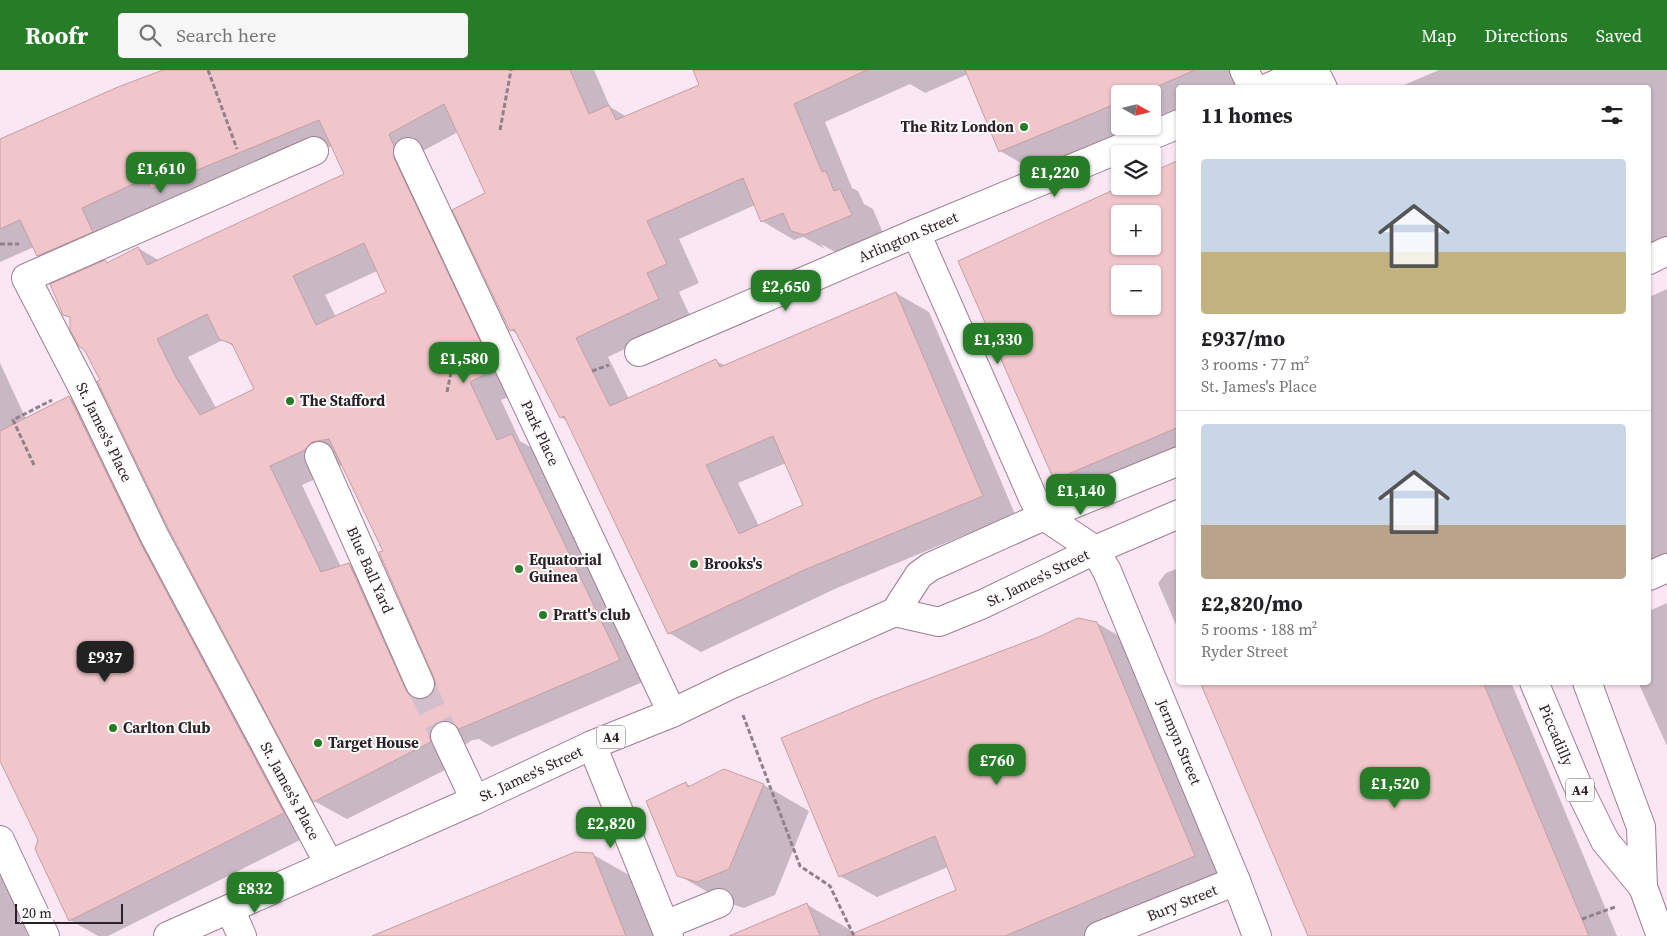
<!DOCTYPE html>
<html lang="en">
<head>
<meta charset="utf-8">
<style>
	:root { --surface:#fff; --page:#f6f6f6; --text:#202124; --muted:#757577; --line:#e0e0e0; --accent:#277c28 }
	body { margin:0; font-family:"Source Serif 4",serif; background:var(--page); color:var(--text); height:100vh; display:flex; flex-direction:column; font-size:19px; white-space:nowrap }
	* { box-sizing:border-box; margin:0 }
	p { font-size:16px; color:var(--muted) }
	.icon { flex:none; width:28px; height:28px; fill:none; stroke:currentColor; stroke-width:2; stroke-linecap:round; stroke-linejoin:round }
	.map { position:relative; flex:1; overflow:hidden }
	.details { position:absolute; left:1176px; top:15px; width:475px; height:600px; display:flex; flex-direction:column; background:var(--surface); border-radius:5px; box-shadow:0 1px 4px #0004 }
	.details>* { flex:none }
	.needle { width:32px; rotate:98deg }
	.fabs { position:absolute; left:1111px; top:15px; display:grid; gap:10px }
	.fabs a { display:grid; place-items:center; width:50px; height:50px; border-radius:5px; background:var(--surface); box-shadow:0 1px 4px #0004; font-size:25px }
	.scale { position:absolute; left:15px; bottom:12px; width:108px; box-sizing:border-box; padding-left:5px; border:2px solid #2d2129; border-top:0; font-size:14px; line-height:18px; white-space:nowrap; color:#2d2129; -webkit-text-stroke:4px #fbfbfb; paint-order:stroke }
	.price { position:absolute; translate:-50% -42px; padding:0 11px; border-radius:10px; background:var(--accent); color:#fff; font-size:16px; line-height:32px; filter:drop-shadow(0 1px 2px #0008) }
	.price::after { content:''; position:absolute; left:50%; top:30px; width:15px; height:11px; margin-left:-8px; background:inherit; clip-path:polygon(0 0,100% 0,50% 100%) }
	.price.on { background:#222; color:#fff }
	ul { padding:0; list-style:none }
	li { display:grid; align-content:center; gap:10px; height:265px; padding:0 25px }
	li+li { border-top:1px solid var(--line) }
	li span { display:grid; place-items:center; height:155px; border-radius:5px; color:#555 }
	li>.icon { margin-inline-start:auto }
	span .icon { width:90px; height:90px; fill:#fffc; stroke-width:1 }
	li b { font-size:21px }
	h2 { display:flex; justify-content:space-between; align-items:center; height:60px; padding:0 25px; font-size:21px }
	header { display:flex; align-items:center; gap:30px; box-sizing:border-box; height:70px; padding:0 25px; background:var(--accent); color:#fff }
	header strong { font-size:24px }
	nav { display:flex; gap:28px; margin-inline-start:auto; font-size:18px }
	.search { width:350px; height:45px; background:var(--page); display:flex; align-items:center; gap:12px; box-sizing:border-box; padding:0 18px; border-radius:5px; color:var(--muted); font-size:19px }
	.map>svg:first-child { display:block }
	.shadow { fill:#0003; fill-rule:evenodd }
	.building { fill:#f0c6ca; stroke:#c59ea2; fill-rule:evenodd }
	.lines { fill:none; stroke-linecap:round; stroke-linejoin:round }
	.minor-tunnel { stroke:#d2bfcb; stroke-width:28; stroke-dasharray:28 14; stroke-linecap:butt }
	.minor-casing { stroke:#9d7e92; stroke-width:30 }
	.major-casing { stroke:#9d7e92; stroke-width:30 }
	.path { stroke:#8f808a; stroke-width:3; stroke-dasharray:5 2.5; stroke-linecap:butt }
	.minor { stroke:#fff; stroke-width:28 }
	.major { stroke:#fff; stroke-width:28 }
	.poi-dot { fill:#277c28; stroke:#fbfbfb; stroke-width:2 }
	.labels { text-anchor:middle; stroke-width:4; stroke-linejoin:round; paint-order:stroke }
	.shield { fill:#fbfbfb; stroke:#6b6268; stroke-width:1 }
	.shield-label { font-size:14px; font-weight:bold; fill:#2d2129 }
	.poi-label { font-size:15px; font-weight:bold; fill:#2d2129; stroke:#fbfbfb; text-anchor:start }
	.street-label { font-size:15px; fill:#2d2129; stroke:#fbfbfb }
</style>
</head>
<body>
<header>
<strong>Roofr</strong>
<div class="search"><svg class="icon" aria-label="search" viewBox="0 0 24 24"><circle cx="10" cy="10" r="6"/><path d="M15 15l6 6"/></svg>Search here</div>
<nav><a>Map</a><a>Directions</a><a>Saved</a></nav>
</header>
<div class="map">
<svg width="1667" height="866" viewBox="0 0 1667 866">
	<rect width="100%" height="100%" fill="#fbe7f4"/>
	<!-- shadow -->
	<g class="shadow">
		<path d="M166,0h428l16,37 17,10 74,-32 -7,-15h547l5,10 -18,8h-49v20l-27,12v-26h-32v32h17l-104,44 -33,-19 -32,-77 -43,19 -15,-9 -85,38 27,66 6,3 6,13 9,5 10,24 -46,20 -16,-9 4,5 -22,-12 -9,3 -32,-19 -7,-16 -76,34 20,44 -20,9 12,26 -83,39 21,42 87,-38 10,5 170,-73 33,19 86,202 -178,74 -136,64 -32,-19 -102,-212 -6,-4 -43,-82 -7,-5 -25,-136 -28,-62 -37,20 95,242 -15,6 19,41 24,14 108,223 -160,69 -13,-8 -7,1 -8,6 -1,15 -116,58 -33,-18 -243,-483 -7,-4 41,-52 4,2 29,-16 22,13 185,-86 -13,-29 -148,61 -70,20 10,23 -54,24 -32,-19 -4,-8 -34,15v-122zM377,201l10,22 -51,24 -11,-22zM223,270l12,7 20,43 -39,18 -28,-51zM786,393l18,43 -45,20 -21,-43zM342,394l43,87 51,126 1,9 -5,10 -50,-113 -33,-19 -8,3 -39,-82 36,-16z"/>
		<polygon points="1439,0 1667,0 1667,173 1649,181 1649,18 1397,18"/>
		<path d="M1179,91v297l-93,39 -31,-18 -95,-218 192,-75zM1120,144h32v32h-32zM1120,204h32v32h-32z"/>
		<polygon points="1667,219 1667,509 1649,518 1649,227"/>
		<polygon points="0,293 26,349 69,327 102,346 316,762 108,866 98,866 70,850 39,770 0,688"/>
		<polygon points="1179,498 1179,562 1158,513 1166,503"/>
		<polygon points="1667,533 1667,676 1638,612 1649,612 1649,541"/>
		<polygon points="1097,553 1134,575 1232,807 1093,866 889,866 958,821 948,797 877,827 840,806"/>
		<polygon points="1201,612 1511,612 1617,866 1309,866"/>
		<polygon points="686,714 692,717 764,715 809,741 775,825 744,838 725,832 678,805"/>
		<polygon points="575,784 592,784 629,805 653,866 372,866"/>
		<polygon points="0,798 28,866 0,866"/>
		<polygon points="806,834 852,861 854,866 733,866"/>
	</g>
	<!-- building -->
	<g class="building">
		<path d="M163,0h407l19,44 20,-9 7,15 83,-35 -6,-15h174l-73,34 28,68 4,-1 8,20 6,-2 12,26 -48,20 -13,-4 -8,-18 -22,9 -18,-44 -96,43 20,43 -20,9 12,26 -83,39 34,68 106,-47 4,8 176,-75 87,204 -179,74 -136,64 -104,-218 -4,2 -46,-89 -4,2 -58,-121 33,-17 -41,-89 -55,30 5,12v12l88,187 -10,4 12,26 -14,7 27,58 15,-6 108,226 -161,69 -5,-5 -7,-3 -8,1 -7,6 -3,7 2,7 -118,60 -144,-272 -72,-149 3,-1 -15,-29 -6,-5 -9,-16v-13l-7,-2 -13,-31 55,-24 2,3 31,-16 9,18 197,-91 -25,-54 -168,69 -5,-11 -64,30 11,24 -56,24 -17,-36 -20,9v-90l118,-52zM364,173l22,49 -70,33 -23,-49zM207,244l12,25 13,5 22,45 -54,26 -23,-36 -20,-40zM773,366l30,69 -64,29 -33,-69zM329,369l54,112 -4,1 55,126 2,7 -3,8 -7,5 -8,1 -7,-2 -5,-7 -57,-127 -28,9 -51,-106 35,-16 7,-8z"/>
		<polygon points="965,0 1195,0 1140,24 1120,24 1120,32 999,82"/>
		<path d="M1179,90v267l-125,53 -96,-219 164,-75h30v-14zM1120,144h32v32h-32zM1120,204h32v32h-32z"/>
		<polygon points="69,326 141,474 284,743 69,851 35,779 38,770 0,691 0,361"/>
		<polygon points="1078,548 1097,552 1195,786 1005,866 847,866 956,820 935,766 839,807 781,668 875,629 1041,566"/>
		<polygon points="1200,612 1483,612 1589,866 1308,866"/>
		<polygon points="724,699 764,714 729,799 697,812 677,806 646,731 686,712 688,717"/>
		<polygon points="575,782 593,783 626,866 372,866"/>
		<polygon points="807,833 820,866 729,866"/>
	</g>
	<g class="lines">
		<!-- minor-tunnel -->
		<polyline class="minor-tunnel" points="420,614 445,666"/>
		<!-- minor casing -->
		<g class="minor-casing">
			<g id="minor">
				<polyline points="1267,18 1309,0"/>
				<polyline points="314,81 26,208 83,318 155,467 329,794"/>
				<polyline points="408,82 672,643"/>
				<polyline points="916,163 1034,430 1044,446 1095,480 1107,501 1236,811 1257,866"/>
				<polyline points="1649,190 1667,181"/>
				<polyline points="639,282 916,163 1179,54"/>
				<polyline points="319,386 420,614"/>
				<polyline points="1649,506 1667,498"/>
				<polyline points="445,666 475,730"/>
				<polyline points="592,675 669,866"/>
				<polyline points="0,770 45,866"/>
				<polyline points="230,839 242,866"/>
				<polyline points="665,855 719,833"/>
				<polyline points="1099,866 1236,811"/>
			</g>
		</g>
		<!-- major casing -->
		<g class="major-casing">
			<g id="major">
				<polyline points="1244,0 1253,18"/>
				<polyline points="1314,0 1323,18"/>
				<polyline points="895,542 939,552 983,534 1095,480 1179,444"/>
				<polyline points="1534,612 1577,714 1605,771 1643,817"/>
				<polyline points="1587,612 1641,757 1643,817 1661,866"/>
				<polyline points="168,866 475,730 592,675 672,643 730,615 895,542 919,505 930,497 1044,446 1179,391"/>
			</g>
		</g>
		<!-- path -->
		<g class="path">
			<polyline points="208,0 237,79"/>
			<polyline points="500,60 511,0"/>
			<polyline points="0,174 19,174"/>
			<polyline points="592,301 609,295"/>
			<polyline points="447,322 455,283"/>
			<polyline points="34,395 13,350 52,330"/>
			<polyline points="743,645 800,796 830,816 854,866"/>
			<polyline points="1582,849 1615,837"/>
		</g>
		<!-- minor -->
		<use href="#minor" class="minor"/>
		<!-- major -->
		<use href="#major" class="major"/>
	</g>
	<!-- markers -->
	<g class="poi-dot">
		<circle cx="1024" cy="57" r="5"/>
		<circle cx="290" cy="331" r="5"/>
		<circle cx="694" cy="494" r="5"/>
		<circle cx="519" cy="499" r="5"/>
		<circle cx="543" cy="545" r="5"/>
		<circle cx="113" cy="658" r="5"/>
		<circle cx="318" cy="673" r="5"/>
	</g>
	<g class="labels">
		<!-- shield labels -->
		<g class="shield">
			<rect x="597" y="655.5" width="28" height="23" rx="4"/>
			<rect x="1566" y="708.5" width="28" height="23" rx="4"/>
		</g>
		<g class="shield-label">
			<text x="611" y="672">A4</text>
			<text x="1580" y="725">A4</text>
		</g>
		<!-- poi labels -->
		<g class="poi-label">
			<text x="1014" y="62" text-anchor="end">The Ritz London</text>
			<text x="300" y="336">The Stafford</text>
			<text x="529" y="495">Equatorial<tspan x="529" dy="17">Guinea</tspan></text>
			<text x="704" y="499">Brooks's</text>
			<text x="553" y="550">Pratt's club</text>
			<text x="123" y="663">Carlton Club</text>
			<text x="328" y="678">Target House</text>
		</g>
		<!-- street labels -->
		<g class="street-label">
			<text transform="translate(908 167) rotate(-23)" y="5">Arlington Street</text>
			<text transform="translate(104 362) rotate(64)" y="5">St. James's Place</text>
			<text transform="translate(540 363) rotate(65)" y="5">Park Place</text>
			<text transform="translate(370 500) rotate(66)" y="5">Blue Ball Yard</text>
			<text transform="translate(1038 508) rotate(-26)" y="5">St. James's Street</text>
			<text transform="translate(1556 665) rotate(67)" y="5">Piccadilly</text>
			<text transform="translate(1179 672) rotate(67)" y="5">Jermyn Street</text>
			<text transform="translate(531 704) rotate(-25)" y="5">St. James's Street</text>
			<text transform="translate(290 721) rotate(62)" y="5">St. James's Place</text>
			<text transform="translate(1182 833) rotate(-22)" y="5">Bury Street</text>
		</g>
	</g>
</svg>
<div class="fabs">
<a><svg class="needle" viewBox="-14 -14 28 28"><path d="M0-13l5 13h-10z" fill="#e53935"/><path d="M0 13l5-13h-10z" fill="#757577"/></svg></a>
<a><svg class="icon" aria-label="layers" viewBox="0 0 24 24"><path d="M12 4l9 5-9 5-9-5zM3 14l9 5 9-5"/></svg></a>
<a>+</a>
<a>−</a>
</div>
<div class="scale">20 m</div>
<b class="price" style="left:161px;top:124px">£1,610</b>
<b class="price" style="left:1055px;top:128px">£1,220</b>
<b class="price" style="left:786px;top:242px">£2,650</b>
<b class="price" style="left:998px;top:295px">£1,330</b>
<b class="price" style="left:464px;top:314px">£1,580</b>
<b class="price" style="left:1081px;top:446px">£1,140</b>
<b class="price on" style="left:105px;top:613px">£937</b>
<b class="price" style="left:997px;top:716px">£760</b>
<b class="price" style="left:1395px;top:739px">£1,520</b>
<b class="price" style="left:611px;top:779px">£2,820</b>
<b class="price" style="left:255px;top:844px">£832</b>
<section class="details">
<h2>11 homes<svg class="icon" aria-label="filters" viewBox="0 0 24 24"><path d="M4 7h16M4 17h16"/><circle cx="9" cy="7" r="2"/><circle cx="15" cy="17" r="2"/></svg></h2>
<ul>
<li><span style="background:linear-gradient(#c9d6e8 60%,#c2b280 0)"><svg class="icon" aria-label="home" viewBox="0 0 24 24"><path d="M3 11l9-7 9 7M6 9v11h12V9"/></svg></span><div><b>£937/mo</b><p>3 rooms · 77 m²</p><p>St. James's Place</p></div></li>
<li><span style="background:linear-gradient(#c9d6e8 65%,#b9a48a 0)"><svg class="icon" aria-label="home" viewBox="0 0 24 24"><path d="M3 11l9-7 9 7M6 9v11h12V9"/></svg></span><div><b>£2,820/mo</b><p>5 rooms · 188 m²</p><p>Ryder Street</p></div></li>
</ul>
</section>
</div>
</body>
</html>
